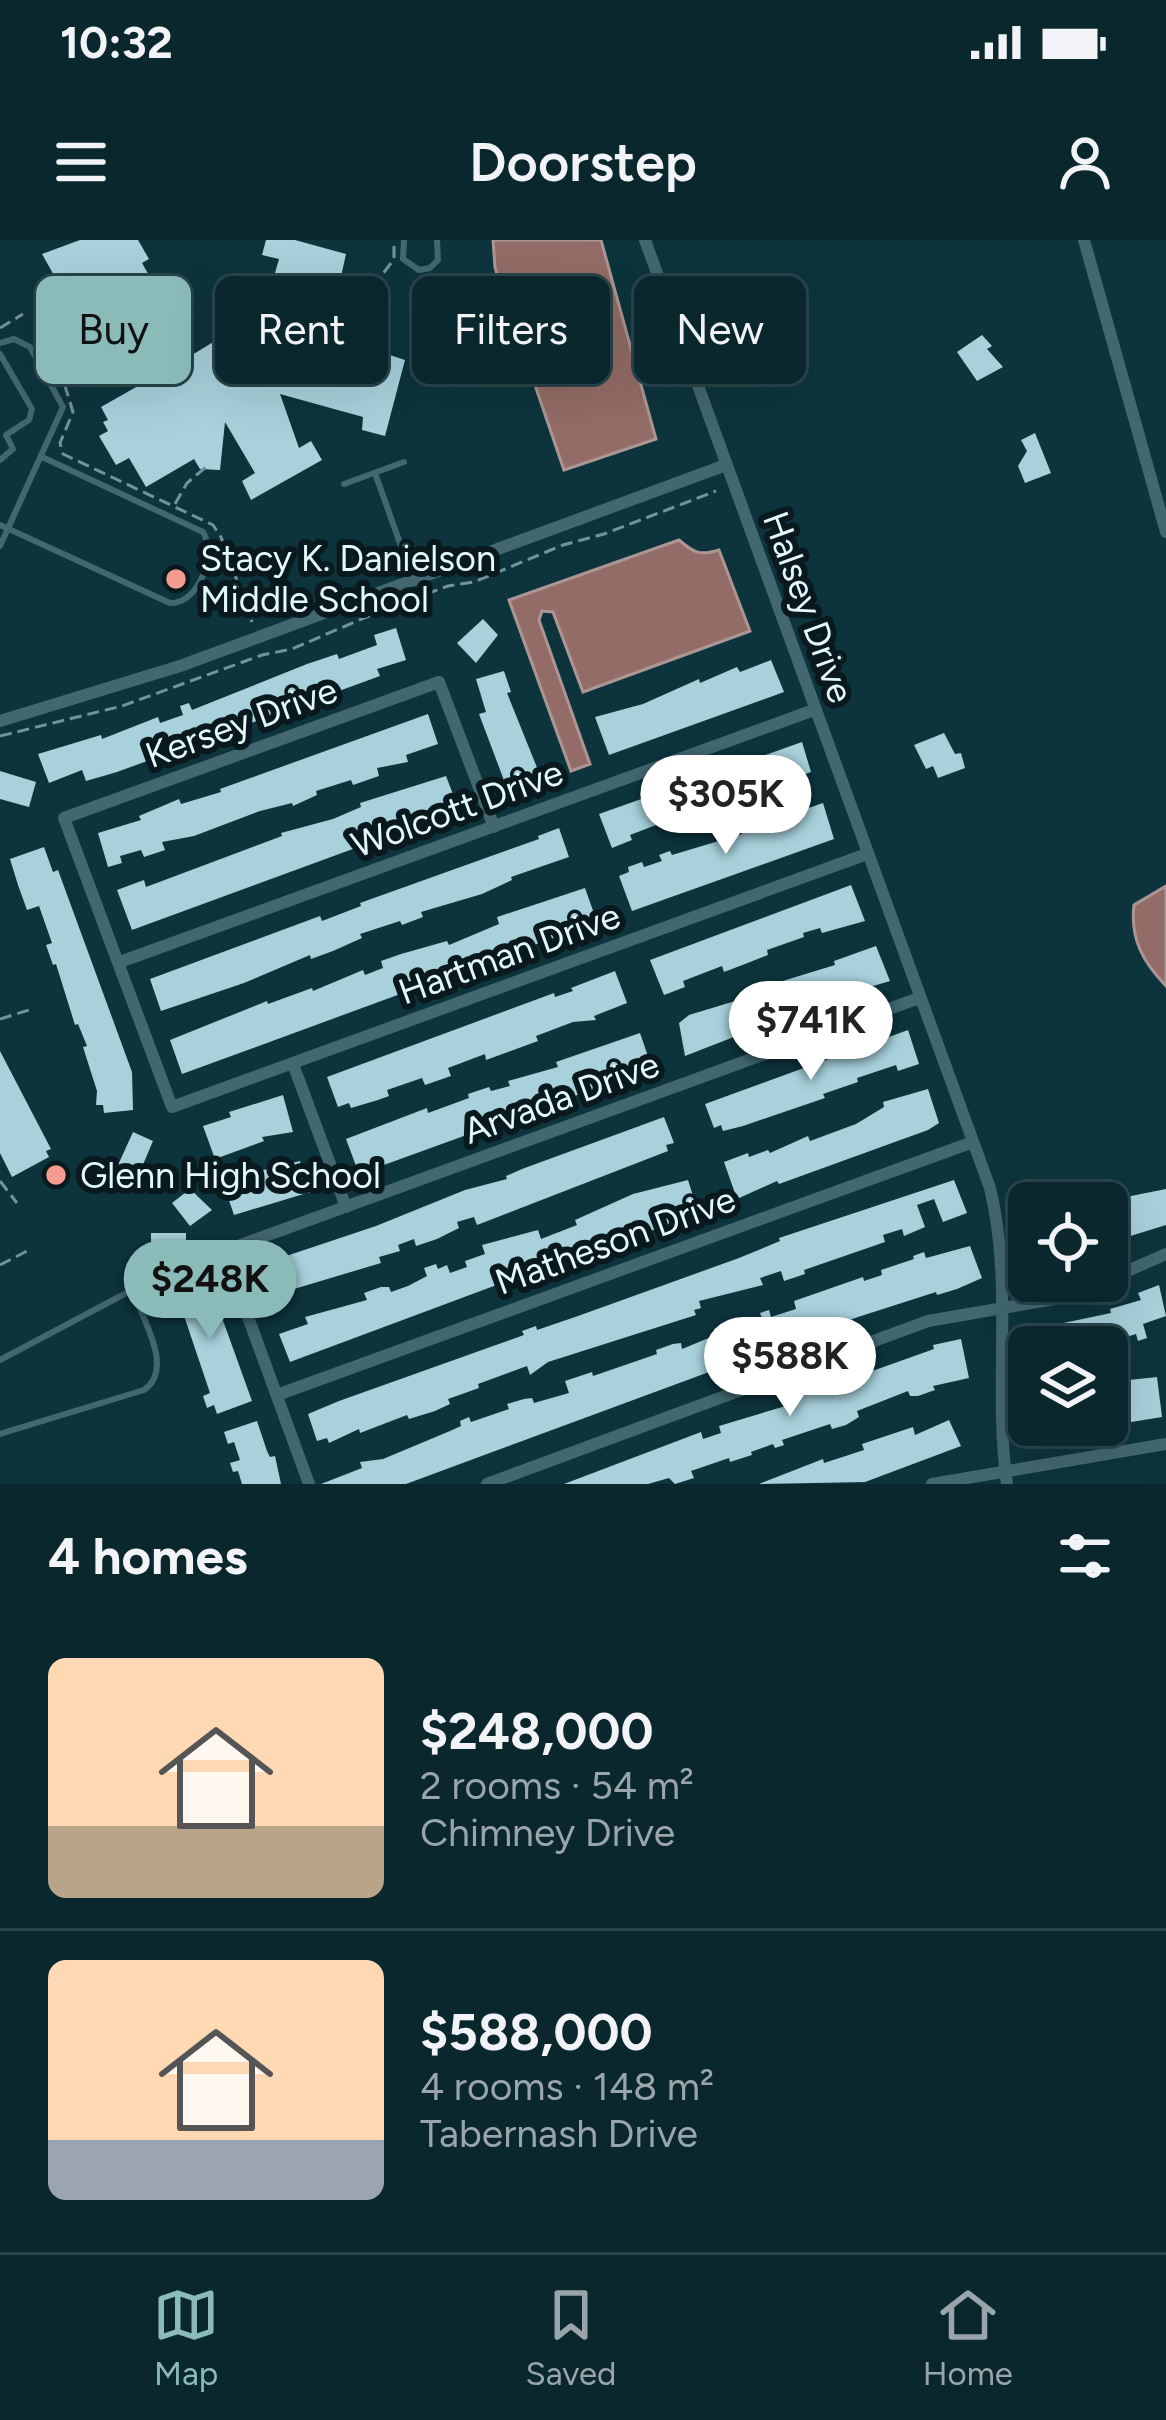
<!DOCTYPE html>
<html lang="en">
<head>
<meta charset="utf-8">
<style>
	:root { --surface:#0a272e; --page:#18333a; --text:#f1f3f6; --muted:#99a5aa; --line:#2a444a; --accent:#8bbbb9 }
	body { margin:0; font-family:Figtree,sans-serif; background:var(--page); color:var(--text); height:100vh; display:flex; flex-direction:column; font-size:45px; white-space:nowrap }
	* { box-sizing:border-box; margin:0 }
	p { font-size:39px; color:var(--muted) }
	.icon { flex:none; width:66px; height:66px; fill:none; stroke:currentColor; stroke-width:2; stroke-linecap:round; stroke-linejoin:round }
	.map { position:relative; height:1244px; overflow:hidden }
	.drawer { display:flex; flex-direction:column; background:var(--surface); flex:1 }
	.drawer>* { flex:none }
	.guide { position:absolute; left:36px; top:36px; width:1095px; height:108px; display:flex; gap:24px }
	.controls { position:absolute; left:1008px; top:942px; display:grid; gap:24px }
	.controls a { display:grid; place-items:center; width:120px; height:120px; border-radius:18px; background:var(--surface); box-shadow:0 12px 48px #0002,0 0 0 3px var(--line); font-size:60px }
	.price { position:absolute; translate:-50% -102px; padding:0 27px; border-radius:42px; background:#fff; color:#222; font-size:39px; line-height:78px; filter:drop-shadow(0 3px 6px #0008) }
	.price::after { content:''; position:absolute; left:50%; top:72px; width:36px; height:27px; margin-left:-18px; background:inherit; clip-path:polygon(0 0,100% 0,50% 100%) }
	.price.selected { background:var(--accent); color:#111 }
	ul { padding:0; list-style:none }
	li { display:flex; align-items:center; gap:36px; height:300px; padding:0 48px }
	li+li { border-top:3px solid var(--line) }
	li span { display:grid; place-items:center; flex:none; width:336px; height:240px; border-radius:18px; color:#555 }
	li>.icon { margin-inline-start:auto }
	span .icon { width:144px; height:144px; fill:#fffc; stroke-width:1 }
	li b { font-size:51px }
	h2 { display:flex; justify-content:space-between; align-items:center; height:144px; padding:0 48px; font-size:51px }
	.tag { padding:0 42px; border-radius:18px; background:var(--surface); box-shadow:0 12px 48px #0002,0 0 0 3px var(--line); font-size:42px; line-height:108px }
	.tag.selected { background:var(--accent); color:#111 }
	.status { display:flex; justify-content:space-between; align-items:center; height:84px; padding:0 60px; background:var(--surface); direction:ltr }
	.status svg { height:33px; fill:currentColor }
	header { display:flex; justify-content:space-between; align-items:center; height:156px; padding:0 48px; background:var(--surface); font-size:54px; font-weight:600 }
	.tabs { display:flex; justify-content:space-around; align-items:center; height:168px; border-top:3px solid var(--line); background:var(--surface); font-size:33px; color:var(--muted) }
	.tabs a { display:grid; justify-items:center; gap:6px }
	.tabs .selected { color:var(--accent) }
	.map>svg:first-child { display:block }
	.water { fill:#936c67; stroke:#ab9694; stroke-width:3 }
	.building { fill:#a8d1dc }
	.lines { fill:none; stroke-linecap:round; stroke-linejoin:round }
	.path { stroke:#749299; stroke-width:3; stroke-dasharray:12 6; stroke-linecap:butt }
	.service { stroke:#426771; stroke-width:6 }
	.minor { stroke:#426771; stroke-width:12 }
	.poi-dot { fill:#f59c90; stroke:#09191d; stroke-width:4.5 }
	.labels { text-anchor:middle; stroke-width:12; stroke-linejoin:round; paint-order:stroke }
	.poi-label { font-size:36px; fill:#e4f9fe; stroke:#09191d; text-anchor:start }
	.street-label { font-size:36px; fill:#e4f9fe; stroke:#09191d }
</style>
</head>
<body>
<div class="status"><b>10:32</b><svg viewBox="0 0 49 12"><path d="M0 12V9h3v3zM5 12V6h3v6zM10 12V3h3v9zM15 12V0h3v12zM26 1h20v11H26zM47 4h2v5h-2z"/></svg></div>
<header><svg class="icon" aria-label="menu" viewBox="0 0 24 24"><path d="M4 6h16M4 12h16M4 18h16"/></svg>Doorstep<svg class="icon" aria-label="person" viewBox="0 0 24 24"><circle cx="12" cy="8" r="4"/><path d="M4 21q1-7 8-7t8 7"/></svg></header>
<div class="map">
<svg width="1166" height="1244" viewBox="0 0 1166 1244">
	<rect width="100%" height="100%" fill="#0d343d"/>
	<!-- water -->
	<g class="water">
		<polygon points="493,0 601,0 656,199 564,230 495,28"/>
		<path d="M679,300c15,13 21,16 40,10l31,81 -167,61 -30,-80 -11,-1 -3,9 51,144 -19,7 -62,-171z"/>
		<path d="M1166,646v100c-23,-24 -36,-47 -32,-81z"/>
	</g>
	<!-- building -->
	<g class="building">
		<polygon points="80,0 138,0 149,19 142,23 167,67 161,71 187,118 228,93 255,103 279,19 262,15 266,0 295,0 346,14 340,41 324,37 318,102 373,128 378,111 405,120 385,196 362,190 363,177 280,154 299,208 311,201 322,220 251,260 242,241 255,233 225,182 220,230 200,229 194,219 146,247 129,218 116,225 99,196 108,191 103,182 108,180 101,167 152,138 126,93 120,96 112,84 82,101 47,41 55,37 42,14"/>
		<polygon points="982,95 992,106 987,109 1003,127 977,141 957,112"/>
		<polygon points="1035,193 1051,233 1025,243 1018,226 1027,211 1021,200"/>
		<polygon points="483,379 498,395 476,423 457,403"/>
		<polygon points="396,388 406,420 377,429 380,436 117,532 86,541 82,530 49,543 38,514 101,495 102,499 158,477 160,483 183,475 180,466 189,463 192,470 307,424 337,414 339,419 377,405 374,395"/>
		<polygon points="771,420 784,452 609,515 595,477 643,464 699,439 700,443 737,427 740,432"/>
		<polygon points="504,431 511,452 507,453 542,540 508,551 479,474 486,472 476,439"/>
		<polygon points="428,474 438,504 406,515 408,522 377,528 379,536 353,545 351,540 316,551 317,555 293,566 292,563 260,571 194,596 162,602 165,610 144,617 141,610 120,616 122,623 108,627 98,593 141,580 139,576 179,559 181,564 221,552 220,549"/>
		<polygon points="944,493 955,514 961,513 965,528 938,538 933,526 926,529 914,505"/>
		<polygon points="802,502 811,532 690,574 692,578 671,585 669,580 630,595 632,600 612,608 599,574"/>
		<polygon points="0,531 36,542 29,567 0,559"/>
		<polygon points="446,536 459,570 132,690 117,650 144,640 146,647 282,596 281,593 333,579 361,567 360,563"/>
		<polygon points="823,563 834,599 632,671 619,636 629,632 628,627 642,622 644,627 662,621 659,615 670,611 672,615 742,594 741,590 771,580 769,575 780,572 782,577"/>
		<polygon points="559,588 569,617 511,637 512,640 482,654 421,672 423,677 402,685 400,681 360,694 362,698 333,711 311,719 310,715 244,743 161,771 150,739 320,676 322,681 361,666 360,663 539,599 538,596"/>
		<polygon points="44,607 53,632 58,630 132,832 133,870 104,873 103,865 96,865 97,851 83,807 87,806 78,784 75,785 56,724 53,725 46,705 52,703 39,666 27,670 18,645 10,619"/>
		<polygon points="851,645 865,681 822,693 820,688 803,693 804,697 767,710 768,715 745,724 724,732 722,726 683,741 685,747 664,755 650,720"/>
		<polygon points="585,648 597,682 182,834 170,800 267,761 268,764 312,748 313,751 363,730 365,735 383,728 381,721 401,714 447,701 449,705 499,684 497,677"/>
		<polygon points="876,706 890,741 836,757 685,816 679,783 689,775 765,752 763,747 835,725 834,721"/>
		<polygon points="615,731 627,763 594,776 596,780 573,782 536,796 538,801 486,820 485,814 448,828 451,836 425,845 422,838 387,850 389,856 378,860 351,868 349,863 338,867 327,837 554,753 555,757 573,751 571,748"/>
		<polygon points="908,790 919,824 898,831 896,825 857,838 858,842 823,854 825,858 743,886 723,891 721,885 714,888 705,864"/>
		<polygon points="640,793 652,828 359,934 346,899 427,868 428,873 469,858 468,854 489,847 491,851 510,846 508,841 558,827 556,822"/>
		<polygon points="0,811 51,909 46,911 49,917 12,937 0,913"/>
		<polygon points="928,849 939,883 928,890 779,944 777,941 737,959 724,922 748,913 749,917 768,910 770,913 808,896 810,901 856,884 884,867 883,862"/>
		<polygon points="283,855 293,892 262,897 264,901 215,919 203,886 231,877 229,872"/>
		<polygon points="664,877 674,903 666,905 668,911 477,985 474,977 457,982 459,988 437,999 416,1006 414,999 398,1005 400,1011 379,1017 381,1023 284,1052 285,1056 264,1063 253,1027 376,986 465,950 507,939 506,936 522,929"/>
		<polygon points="133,892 153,901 139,934 118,925"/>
		<polygon points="300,921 301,926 309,924 317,950 234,975 222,940"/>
		<polygon points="688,940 699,975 580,1014 290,1122 279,1094 308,1084 305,1077 367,1060 364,1053 381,1047 389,1047 391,1052 408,1046 427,1036 424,1028 436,1024 438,1029 447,1025 450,1033 467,1027 465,1021 485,1014 482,1005 538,990 541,999 577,985 575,980 633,954"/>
		<polygon points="954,940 967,973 943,982 934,959 917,965 925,987 904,996 902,989 883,995 885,1002 804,1030 805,1034 784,1041 781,1031 760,1038 763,1045 699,1061 701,1068 694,1070 696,1075 548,1122 530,1135 527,1126 489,1140 478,1144 479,1148 448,1159 450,1164 435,1171 409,1179 407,1175 360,1193 359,1189 329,1203 327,1198 317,1201 308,1174 339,1161 524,1095 522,1091 536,1086 537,1090 578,1076 739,1018 780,1001 779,998"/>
		<polygon points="190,949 212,970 190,986 172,963"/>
		<polygon points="1166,949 1166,985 1124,998 1126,1005 1107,1010 1107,969 1128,961 1126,957"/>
		<rect x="151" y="993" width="35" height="22"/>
		<polygon points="970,1006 982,1038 957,1049 937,1055 936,1052 858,1077 406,1244 321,1244 362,1228 360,1222 383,1219 450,1191 461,1186 460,1181 469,1177 471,1182 509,1169 507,1164 524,1159 532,1158 534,1163 569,1153 565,1141 592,1132 593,1136 657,1114 656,1110 673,1104 681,1103 682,1109 716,1095 714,1089 739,1081 748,1105 769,1098 760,1073 769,1070 771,1077 796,1069 794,1061 863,1037 864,1041 882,1035 881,1030 914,1019 913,1016 924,1012 926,1018"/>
		<polygon points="189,1028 193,1028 201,1055 212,1050 252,1161 217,1174 214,1165 207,1168 203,1156 210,1153 177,1055 167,1058 163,1045 168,1044 165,1035"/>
		<polygon points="1159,1045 1166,1076 1143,1084 1147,1098 1138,1101 1136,1094 1095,1107 1039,1107 1035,1089 1111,1073 1110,1069 1141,1060 1138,1053"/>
		<polygon points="961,1099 969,1138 933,1146 935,1150 918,1156 910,1156 908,1151 857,1171 859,1177 846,1185 832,1189 830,1184 782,1200 784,1205 775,1208 773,1204 751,1212 752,1215 730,1222 729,1218 691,1231 694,1238 675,1244 669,1238 648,1244 564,1244 701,1192 703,1199 721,1193 719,1186 789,1165 788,1161 934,1109 933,1105"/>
		<polygon points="1157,1137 1162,1177 1107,1186 1107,1151 1130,1148 1129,1140"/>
		<polygon points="949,1180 961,1206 865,1242 759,1244 823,1219 824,1223 864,1210 862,1204 913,1187 915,1195"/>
		<polygon points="257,1181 267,1211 270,1217 275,1216 281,1244 242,1244 238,1231 233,1232 230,1223 240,1220 234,1202 228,1204 224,1192"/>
	</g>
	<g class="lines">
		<!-- path -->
		<g class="path">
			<path d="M336,35c50,12 57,28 44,75"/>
			<polyline points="373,47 394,19 394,0"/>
			<polyline points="345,85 354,71 378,56"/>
			<polyline points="0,88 23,74"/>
			<polyline points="56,130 65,143"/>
			<polyline points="80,134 65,146 73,172 60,203 63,214 213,285 221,297 252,382"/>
			<polyline points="175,264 187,243 206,227"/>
			<polyline points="0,496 122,466 262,415 292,409 378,372 448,346 474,342 563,305 604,294 716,251"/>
			<polyline points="0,779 29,770"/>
			<polyline points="0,941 17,963"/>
			<polyline points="0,1025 31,1009"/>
		</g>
		<!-- service -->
		<g class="service">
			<polyline points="404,0 403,19 419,30 430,28 438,20 437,0"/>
			<polyline points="0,103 14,99 30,107 63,167 0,306"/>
			<polyline points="0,114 32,169 29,180 6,195 13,209 0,220"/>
			<polyline points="375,233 412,337"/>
			<polyline points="344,244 404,222"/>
			<path d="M0,285l170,78c29,1 47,-49 33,-71l-161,-75"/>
			<path d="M0,1120l132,-70c10,28 43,79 12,100l-144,44"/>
		</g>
		<!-- minor -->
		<g class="minor">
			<path d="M645,0l345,948c24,99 3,197 17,296"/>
			<polyline points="1084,0 1166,292"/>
			<polyline points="0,481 180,426 726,225"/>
			<polyline points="494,587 439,442 64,578 172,867 867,614"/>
			<polyline points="120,722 814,470"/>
			<polyline points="293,824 346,967"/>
			<polyline points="1107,1040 1166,1014"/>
			<polyline points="277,1155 973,902"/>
			<polyline points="309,1244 224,1011 919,758"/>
			<polyline points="487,1244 928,1081 1072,1056 1105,1041"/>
			<polyline points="932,1244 1166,1204"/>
		</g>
	</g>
	<!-- markers -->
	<g class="poi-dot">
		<circle cx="176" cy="339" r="12"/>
		<circle cx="56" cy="935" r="12"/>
	</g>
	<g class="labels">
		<!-- poi labels -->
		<g class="poi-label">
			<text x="200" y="331">Stacy K. Danielson<tspan x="200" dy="41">Middle School</tspan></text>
			<text x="80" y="948">Glenn High School</text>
		</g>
		<!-- street labels -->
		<g class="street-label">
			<text transform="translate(809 367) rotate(70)" y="13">Halsey Drive</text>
			<text transform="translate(241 482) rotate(-20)" y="13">Kersey Drive</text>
			<text transform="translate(457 568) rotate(-20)" y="13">Wolcott Drive</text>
			<text transform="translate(509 713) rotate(-20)" y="13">Hartman Drive</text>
			<text transform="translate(561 857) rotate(-20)" y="13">Arvada Drive</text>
			<text transform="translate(615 1000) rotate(-20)" y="13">Matheson Drive</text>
		</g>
	</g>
</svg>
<div class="controls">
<a><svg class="icon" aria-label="locate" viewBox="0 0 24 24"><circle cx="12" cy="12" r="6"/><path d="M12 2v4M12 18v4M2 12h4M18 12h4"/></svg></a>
<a><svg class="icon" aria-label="layers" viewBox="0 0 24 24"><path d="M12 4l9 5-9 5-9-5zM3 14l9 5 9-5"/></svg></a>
</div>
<b class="price" style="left:726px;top:617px">$305K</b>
<b class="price" style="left:811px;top:843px">$741K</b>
<b class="price selected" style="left:210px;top:1102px">$248K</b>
<b class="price" style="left:790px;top:1179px">$588K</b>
<div class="guide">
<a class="tag selected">Buy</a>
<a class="tag">Rent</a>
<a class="tag">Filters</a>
<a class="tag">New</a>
</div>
</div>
<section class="drawer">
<h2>4 homes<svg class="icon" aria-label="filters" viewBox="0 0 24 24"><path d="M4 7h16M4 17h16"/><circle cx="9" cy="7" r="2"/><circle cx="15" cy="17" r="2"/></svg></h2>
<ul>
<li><span style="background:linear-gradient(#ffd9b3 70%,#b9a48a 0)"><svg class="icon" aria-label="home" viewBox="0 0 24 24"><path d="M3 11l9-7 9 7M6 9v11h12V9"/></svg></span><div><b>$248,000</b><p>2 rooms · 54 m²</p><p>Chimney Drive</p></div></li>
<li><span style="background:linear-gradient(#ffd9b3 75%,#9aa5b1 0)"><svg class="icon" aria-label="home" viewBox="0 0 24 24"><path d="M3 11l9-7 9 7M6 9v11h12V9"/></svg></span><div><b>$588,000</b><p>4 rooms · 148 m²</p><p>Tabernash Drive</p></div></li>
</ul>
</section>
<nav class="tabs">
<a class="selected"><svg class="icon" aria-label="map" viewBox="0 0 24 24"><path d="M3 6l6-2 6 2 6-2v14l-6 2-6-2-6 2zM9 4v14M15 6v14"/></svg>Map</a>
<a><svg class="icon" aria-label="saved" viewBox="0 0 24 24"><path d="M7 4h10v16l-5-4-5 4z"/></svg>Saved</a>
<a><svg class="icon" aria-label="home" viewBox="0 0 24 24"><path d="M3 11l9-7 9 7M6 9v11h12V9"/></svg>Home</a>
</nav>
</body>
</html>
